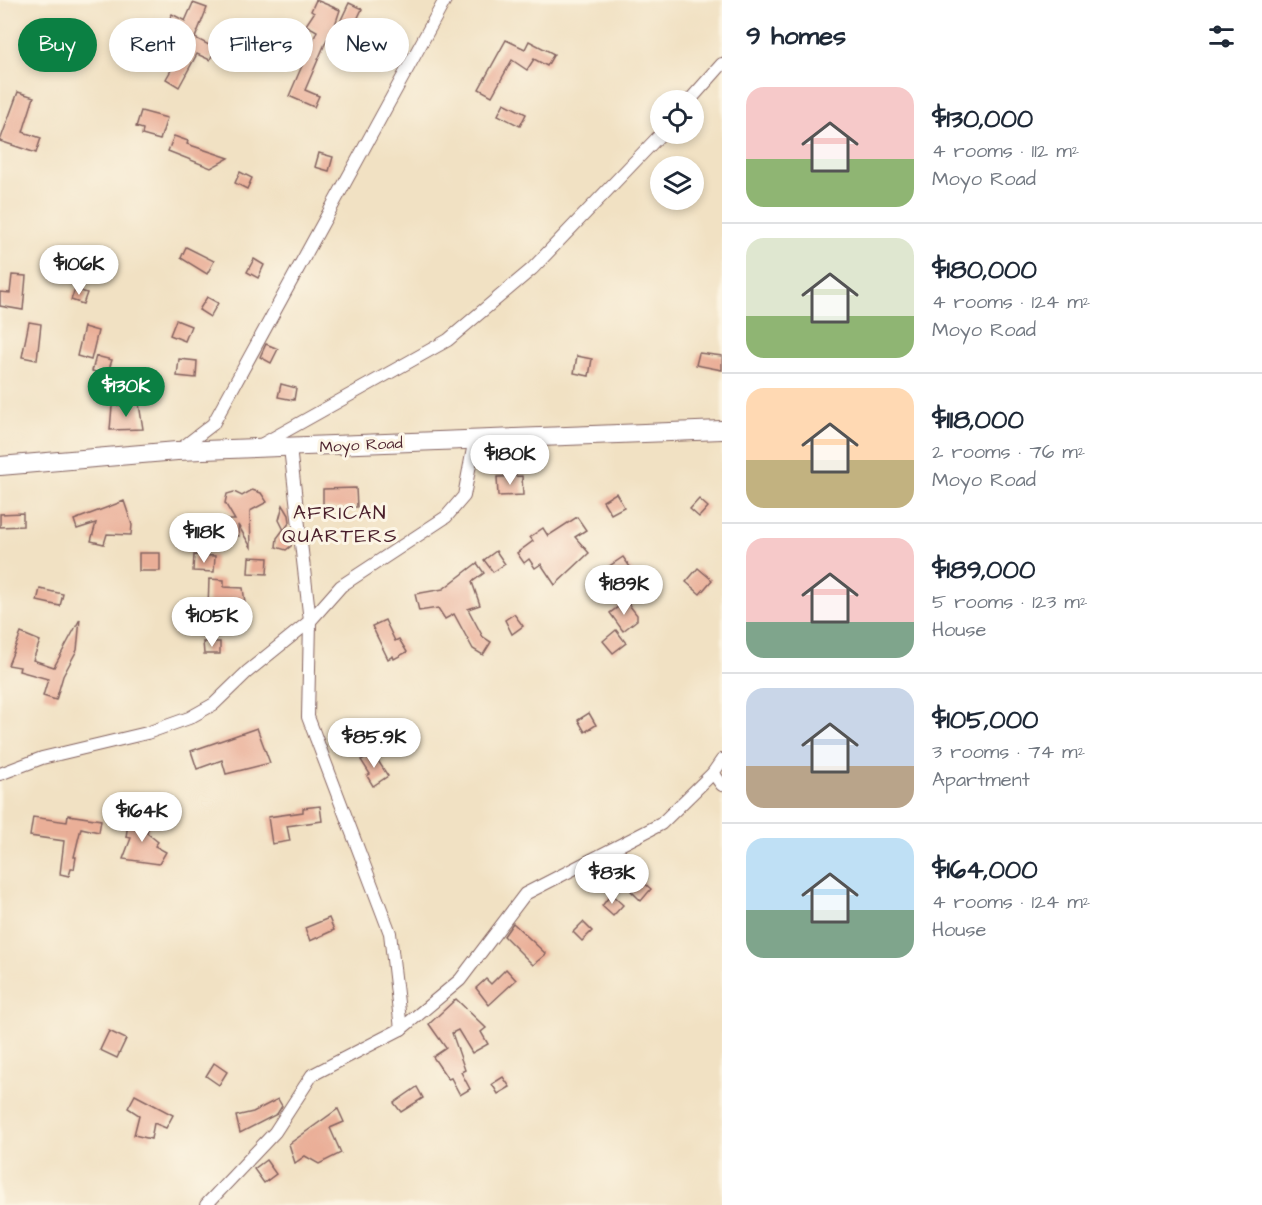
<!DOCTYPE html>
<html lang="en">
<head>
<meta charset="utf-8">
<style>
	:root { --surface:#fff; --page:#f6f6f7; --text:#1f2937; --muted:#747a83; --line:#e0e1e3; --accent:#0b8043 }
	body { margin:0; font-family:"Architects Daughter",sans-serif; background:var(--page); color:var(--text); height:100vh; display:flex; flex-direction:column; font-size:22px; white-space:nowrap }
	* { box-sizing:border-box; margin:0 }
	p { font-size:20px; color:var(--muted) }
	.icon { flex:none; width:33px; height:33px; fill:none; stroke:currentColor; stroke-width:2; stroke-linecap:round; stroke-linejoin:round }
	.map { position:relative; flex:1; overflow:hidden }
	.sheet { display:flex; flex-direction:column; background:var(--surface); width:540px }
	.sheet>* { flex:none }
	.top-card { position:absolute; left:18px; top:18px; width:570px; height:54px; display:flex; gap:12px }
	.controls { position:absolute; left:650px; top:90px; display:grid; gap:12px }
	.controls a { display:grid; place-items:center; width:54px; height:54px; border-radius:50%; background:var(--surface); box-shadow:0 3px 9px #0003; font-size:30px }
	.price { position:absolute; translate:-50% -51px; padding:0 14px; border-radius:21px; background:#fff; color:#222; font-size:20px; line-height:39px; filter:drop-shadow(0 2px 3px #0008) }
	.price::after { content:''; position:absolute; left:50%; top:36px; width:18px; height:14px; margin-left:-9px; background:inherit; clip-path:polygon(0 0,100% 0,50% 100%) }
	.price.on { background:var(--accent); color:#fff }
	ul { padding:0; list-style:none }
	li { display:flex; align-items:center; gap:18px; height:150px; padding:0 24px }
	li+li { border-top:2px solid var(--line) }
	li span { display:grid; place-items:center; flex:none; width:168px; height:120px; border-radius:18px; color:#555 }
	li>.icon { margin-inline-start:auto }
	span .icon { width:72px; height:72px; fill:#fffc; stroke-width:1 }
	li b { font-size:26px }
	h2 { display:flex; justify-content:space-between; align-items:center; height:72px; padding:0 24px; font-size:26px }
	.chip { padding:0 21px; border-radius:27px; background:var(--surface); box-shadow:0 3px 9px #0003; font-size:21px; line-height:54px }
	.chip.on { background:var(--accent); color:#fff }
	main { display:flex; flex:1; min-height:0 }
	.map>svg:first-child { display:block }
	.building { fill:#eaaf98 }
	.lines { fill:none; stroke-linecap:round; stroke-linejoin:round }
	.street-casing { stroke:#846360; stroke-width:14 }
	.secondary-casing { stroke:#846360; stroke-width:20 }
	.street { stroke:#fff; stroke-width:12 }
	.secondary { stroke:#fff; stroke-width:18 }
	.labels { text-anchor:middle; stroke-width:6; stroke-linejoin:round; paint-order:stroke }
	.street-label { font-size:16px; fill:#4a1f2b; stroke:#fcf5e5 }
	.quarter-label { font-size:20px; letter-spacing:1.5px; fill:#4a1f2b; stroke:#fcf5e5 }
</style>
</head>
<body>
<main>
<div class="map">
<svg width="722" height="1205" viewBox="0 0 722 1205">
	<rect width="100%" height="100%" fill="#fcf5e5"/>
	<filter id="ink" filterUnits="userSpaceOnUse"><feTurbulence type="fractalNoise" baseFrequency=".0167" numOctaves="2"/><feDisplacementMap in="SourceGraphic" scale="12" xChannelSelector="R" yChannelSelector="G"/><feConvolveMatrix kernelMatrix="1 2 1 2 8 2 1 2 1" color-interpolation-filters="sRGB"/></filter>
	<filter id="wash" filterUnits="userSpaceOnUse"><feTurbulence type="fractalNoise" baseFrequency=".008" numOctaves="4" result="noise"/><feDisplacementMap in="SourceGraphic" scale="24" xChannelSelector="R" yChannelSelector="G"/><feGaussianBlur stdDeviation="1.35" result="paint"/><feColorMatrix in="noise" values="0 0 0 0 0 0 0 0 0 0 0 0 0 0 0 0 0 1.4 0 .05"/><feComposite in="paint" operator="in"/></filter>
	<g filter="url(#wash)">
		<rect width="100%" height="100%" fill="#f1e1c3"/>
		<g id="blocks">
			<!-- building -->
			<g class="building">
				<polygon points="316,0 340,10 330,40 327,39 305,90 319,96 314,107 289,96 317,31 306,25 314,13 311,11"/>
				<polygon points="193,3 207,8 195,38 215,48 210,60 197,54 179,87 166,79 182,51 178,49 184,38 165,28 172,14 185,21"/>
				<polygon points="349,3 362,9 353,28 340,22"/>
				<polygon points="506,40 525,49 529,41 554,54 547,66 534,59 527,70 512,60 492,96 479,89"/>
				<polygon points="18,92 34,97 23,132 41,138 36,153 0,141"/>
				<polygon points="504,103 526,114 520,126 498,115"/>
				<polygon points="141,111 167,118 160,140 142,135 143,129 136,127"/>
				<polygon points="174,136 188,141 187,144 229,158 211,168 168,151"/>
				<polygon points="319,153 333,157 329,171 315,167"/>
				<polygon points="240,172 252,178 247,189 235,183"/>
				<polygon points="186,247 214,261 207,274 181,258"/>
				<polygon points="254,259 264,265 258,278 247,272"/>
				<polygon points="12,275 26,276 23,310 0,306 0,292 10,293"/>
				<polygon points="75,289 87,293 83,304 71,300"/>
				<polygon points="207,297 218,303 210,317 199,310"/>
				<polygon points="176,320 191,326 185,341 170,335"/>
				<polygon points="29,322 41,324 37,360 22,357"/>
				<polygon points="84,327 98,331 91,360 77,356"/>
				<polygon points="266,344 278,349 271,363 260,357"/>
				<polygon points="699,353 722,356 722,370 696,365"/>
				<polygon points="96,356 112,360 107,375 92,371"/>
				<polygon points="577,356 592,359 589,376 574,373"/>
				<polygon points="179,359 197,361 196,378 177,376"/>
				<polygon points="281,384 296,388 294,400 278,397"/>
				<polygon points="139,404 143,429 110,430 112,406"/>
				<polygon points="522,476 523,495 498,496 497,477"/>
				<polygon points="356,488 357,507 323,508 323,489"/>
				<polygon points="252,490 261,493 267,502 250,511 251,547 238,525 239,536 222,536 222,520 235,520 225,503 227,494 234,492 242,496"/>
				<polygon points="616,493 624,507 611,514 603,501"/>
				<polygon points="699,499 708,507 699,517 690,509"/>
				<polygon points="124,501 132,525 131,535 107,534 104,544 91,541 96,523 77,529 74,520"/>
				<polygon points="283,505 289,515 290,522 284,530 279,520"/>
				<polygon points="23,513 23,526 0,527 0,514"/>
				<polygon points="577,517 586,530 575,537 589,553 555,585 541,564 535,568 529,559 524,563 517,553 533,541 530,537 543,528 548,536"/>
				<polygon points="283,530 292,540 291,546 286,550 276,547 277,538"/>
				<polygon points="496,551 505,564 493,572 484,560"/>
				<rect x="139" y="553" width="21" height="18"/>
				<polygon points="194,555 215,556 214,572 193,571"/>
				<polygon points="249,557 268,558 267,574 248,573"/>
				<polygon points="623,557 633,571 619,582 608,567"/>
				<polygon points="477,563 484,573 472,582 480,605 468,609 483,637 491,642 483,655 473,649 454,614 445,619 438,608 419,611 415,594 443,589"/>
				<polygon points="698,568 712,580 700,594 686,582"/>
				<polygon points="209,579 224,580 224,587 243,588 246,611 208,609"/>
				<polygon points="40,589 63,594 60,606 37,601"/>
				<polygon points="626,601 637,615 637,620 623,631 610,613"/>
				<polygon points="514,614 523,626 512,634 505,620"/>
				<polygon points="80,619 77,650 63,676 56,700 43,696 48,679 19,671 20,667 8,665 21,633 40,641 33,660 54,667"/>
				<polygon points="385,620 395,641 399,639 407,652 394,659 393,656 388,659 372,626"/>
				<polygon points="616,630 626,643 613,653 603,641"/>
				<polygon points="203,642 220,642 220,654 204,654"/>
				<polygon points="589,713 596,725 585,732 578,720"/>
				<polygon points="257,728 270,763 226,774 222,760 197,769 191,751"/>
				<polygon points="373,753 388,776 373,786 367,776 370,774 361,760"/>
				<polygon points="320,806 322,821 287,826 290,841 272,844 268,817 303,812 303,808"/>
				<polygon points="68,815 101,820 99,832 81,828 74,857 76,857 74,869 71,869 69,876 60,874 64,841 30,836 33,817 67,822"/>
				<polygon points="129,817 149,821 147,833 158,842 155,846 166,852 159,864 123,859 131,838 126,837"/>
				<polygon points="641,880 651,889 641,901 631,891"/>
				<polygon points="611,894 623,905 613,916 602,906"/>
				<polygon points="329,918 334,930 310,941 305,928"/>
				<polygon points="583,922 592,931 582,941 573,932"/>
				<polygon points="513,923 546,954 533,965 504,936"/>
				<polygon points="506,969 516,980 489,1005 476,988 486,979 491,984"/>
				<polygon points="456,999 486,1028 481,1032 488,1044 472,1053 458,1030 452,1033 465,1070 461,1072 470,1089 460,1095 451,1078 448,1079 433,1057 446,1048 429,1024"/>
				<polygon points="109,1031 126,1039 117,1058 100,1050"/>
				<polygon points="214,1063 227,1072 219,1085 206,1076"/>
				<polygon points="503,1077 510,1087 498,1094 492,1084"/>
				<polygon points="417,1087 423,1098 401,1112 394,1103"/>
				<polygon points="135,1095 173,1115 166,1128 154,1123 151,1139 134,1135 139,1115 128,1108"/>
				<polygon points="278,1099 282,1106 277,1114 240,1133 236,1116 253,1112"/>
				<polygon points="338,1109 344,1122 330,1128 341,1153 319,1164 305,1156 295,1163 289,1144"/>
				<polygon points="266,1160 276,1174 264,1183 254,1169"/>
			</g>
		</g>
	</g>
	<g filter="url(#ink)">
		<use href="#blocks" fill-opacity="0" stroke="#846360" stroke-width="1.5"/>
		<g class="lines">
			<!-- street casing -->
			<g class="street-casing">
				<g id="street">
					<polyline points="690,100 722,64"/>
					<polyline points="259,446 448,340 532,269 661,134"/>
					<polyline points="178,451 213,424 445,0"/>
					<polyline points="713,773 722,785"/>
					<polyline points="0,774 42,758 147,733 189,718 214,704 247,672 310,621 341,586 446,517 464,496 475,438"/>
					<polyline points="401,1029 460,980 525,894 661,824 713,773 722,760"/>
					<polyline points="206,1205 275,1132 312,1075 401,1029 390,933 308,717 310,621 290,448"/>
				</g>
			</g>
			<!-- secondary casing -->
			<g class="secondary-casing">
				<polyline id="secondary" points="0,466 177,451 722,430"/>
			</g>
			<!-- street -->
			<use href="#street" class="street"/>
			<!-- secondary -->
			<use href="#secondary" class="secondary"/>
		</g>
	</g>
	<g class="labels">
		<!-- street labels -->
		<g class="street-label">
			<text transform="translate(361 444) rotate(-3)" y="6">Moyo Road</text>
		</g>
		<!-- quarter labels -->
		<g class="quarter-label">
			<text x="340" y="519">AFRICAN<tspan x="340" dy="23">QUARTERS</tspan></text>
		</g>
	</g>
</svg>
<div class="controls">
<a><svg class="icon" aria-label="locate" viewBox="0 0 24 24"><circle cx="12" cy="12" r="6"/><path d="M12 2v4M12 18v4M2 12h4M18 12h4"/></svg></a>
<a><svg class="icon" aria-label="layers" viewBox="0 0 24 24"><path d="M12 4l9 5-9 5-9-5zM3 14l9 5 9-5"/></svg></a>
</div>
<b class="price" style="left:79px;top:296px">$106K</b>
<b class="price on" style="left:126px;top:418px">$130K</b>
<b class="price" style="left:510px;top:486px">$180K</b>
<b class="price" style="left:204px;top:564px">$118K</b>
<b class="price" style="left:624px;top:616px">$189K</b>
<b class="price" style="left:212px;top:648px">$105K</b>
<b class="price" style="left:374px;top:769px">$85.9K</b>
<b class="price" style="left:142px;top:843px">$164K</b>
<b class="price" style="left:612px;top:905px">$83K</b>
<div class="top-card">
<a class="chip on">Buy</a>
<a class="chip">Rent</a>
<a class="chip">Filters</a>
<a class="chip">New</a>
</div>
</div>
<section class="sheet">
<h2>9 homes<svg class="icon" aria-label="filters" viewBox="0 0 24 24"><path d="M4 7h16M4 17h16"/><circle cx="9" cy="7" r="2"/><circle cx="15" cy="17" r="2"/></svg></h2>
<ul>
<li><span style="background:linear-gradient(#f6c9c9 60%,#8fb573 0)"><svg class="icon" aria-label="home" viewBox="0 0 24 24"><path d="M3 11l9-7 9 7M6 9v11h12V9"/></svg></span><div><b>$130,000</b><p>4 rooms · 112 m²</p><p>Moyo Road</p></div></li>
<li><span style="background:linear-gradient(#dfe7d0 65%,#8fb573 0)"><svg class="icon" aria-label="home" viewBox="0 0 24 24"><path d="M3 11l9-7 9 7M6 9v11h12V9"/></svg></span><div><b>$180,000</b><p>4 rooms · 124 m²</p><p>Moyo Road</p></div></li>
<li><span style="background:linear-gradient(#ffd9b3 60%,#c2b280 0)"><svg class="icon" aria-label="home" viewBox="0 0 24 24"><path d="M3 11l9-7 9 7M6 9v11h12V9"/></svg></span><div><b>$118,000</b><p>2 rooms · 76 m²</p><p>Moyo Road</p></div></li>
<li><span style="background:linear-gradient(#f6c9c9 70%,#7fa58c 0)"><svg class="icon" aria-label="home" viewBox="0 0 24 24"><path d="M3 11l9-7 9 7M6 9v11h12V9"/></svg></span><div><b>$189,000</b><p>5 rooms · 123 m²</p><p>House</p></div></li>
<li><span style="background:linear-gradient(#c9d6e8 65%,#b9a48a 0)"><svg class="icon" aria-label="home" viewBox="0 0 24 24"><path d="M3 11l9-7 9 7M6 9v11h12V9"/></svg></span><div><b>$105,000</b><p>3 rooms · 74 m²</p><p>Apartment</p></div></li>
<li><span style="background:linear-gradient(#bfe0f5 60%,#7fa58c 0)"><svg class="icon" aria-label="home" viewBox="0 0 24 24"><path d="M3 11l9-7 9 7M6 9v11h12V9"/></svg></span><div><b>$164,000</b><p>4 rooms · 124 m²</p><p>House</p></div></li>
</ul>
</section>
</main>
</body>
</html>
